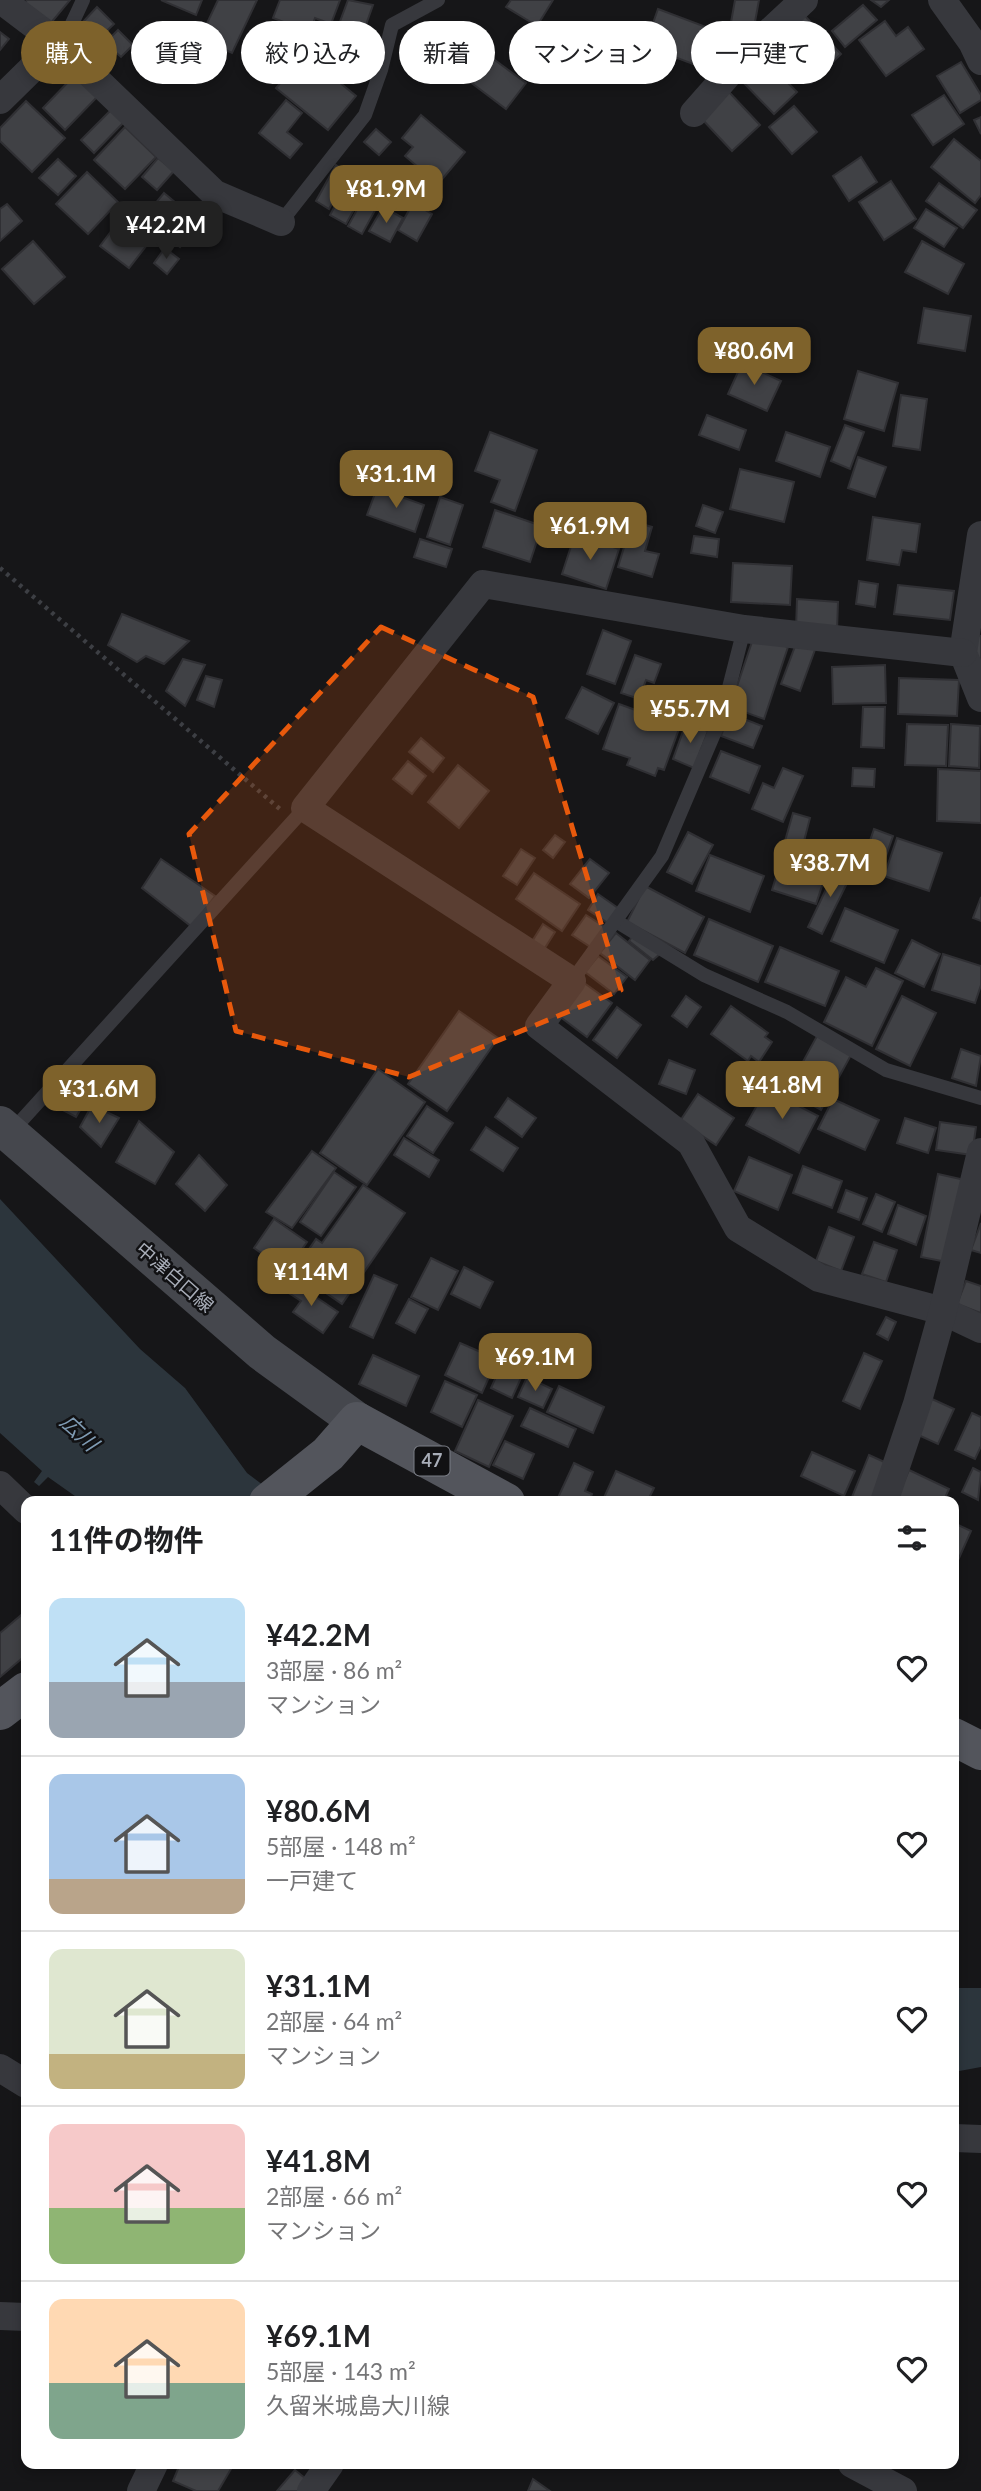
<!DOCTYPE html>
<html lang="ja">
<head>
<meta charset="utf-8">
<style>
	:root { --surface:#fff; --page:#f6f6f6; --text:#202124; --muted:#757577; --line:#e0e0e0; --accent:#7e622b }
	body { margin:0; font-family:Lato,"Noto Sans JP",sans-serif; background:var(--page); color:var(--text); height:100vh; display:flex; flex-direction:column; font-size:26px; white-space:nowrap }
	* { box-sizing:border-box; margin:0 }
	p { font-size:23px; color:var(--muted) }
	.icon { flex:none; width:38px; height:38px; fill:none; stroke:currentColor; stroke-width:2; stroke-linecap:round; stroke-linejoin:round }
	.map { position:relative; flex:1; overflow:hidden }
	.details { position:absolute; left:21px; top:1496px; width:938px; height:973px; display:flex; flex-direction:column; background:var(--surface); border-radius:14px; box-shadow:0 4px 10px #0003 }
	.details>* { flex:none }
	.top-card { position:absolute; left:21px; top:21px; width:940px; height:63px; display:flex; gap:14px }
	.price { position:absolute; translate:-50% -60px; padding:0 16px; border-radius:14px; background:var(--accent); color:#fff; font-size:23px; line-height:46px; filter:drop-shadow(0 2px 4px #0008) }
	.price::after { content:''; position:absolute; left:50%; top:42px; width:21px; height:16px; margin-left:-10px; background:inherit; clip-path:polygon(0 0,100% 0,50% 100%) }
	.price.current { background:#222; color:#fff }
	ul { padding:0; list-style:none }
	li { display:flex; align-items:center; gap:21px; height:175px; padding:0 28px }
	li+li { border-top:2px solid var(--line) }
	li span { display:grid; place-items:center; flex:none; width:196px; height:140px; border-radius:14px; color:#555 }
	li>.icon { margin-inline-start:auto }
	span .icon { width:84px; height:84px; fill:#fffc; stroke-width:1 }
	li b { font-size:30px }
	h2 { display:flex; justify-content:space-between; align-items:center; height:84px; padding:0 28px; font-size:30px }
	.chip { padding:0 24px; border-radius:32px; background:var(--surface); box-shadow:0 4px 10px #0003; font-size:24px; line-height:63px }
	.chip.current { background:var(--accent); color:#fff }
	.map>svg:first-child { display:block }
	.water { fill:#2c353c }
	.building { fill:#404145; stroke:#303034; stroke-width:2 }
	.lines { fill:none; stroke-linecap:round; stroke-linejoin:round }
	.path { stroke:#3d3f44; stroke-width:4.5; stroke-dasharray:3.5 5; stroke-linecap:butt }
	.service { stroke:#37383d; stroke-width:14 }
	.minor { stroke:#37383d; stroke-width:28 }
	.secondary { stroke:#45474d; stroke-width:38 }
	.primary { stroke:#53555c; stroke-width:38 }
	.marked { fill:#e8590c; fill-opacity:0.2; stroke:#e8590c; stroke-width:5; stroke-dasharray:14 9; stroke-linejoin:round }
	.labels { text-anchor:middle; stroke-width:5; stroke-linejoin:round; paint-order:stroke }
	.shield { fill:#111113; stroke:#7b7e86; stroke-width:2 }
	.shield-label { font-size:18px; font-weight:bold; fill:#a8adb8 }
	.street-label { font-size:19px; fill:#a8adb8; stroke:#111113 }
	.water-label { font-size:21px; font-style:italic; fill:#7f9bb3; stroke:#111113 }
</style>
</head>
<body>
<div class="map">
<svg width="981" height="2491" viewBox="0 0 981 2491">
	<rect width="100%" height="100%" fill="#161618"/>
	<!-- water -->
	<g class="water">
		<polygon points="0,1199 140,1349 185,1388 247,1473 284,1501 82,1501 48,1477 39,1486 34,1482 42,1471 0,1433"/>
		<polygon points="954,1988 981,1988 981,2067 954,2072"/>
	</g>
	<!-- building -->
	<g class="building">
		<polygon points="27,0 70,0 50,24 25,3"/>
		<polygon points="161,0 202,0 196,15"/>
		<polygon points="218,0 257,0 232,53 200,38"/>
		<polygon points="280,0 340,0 331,24 315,18 310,32 273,18"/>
		<polygon points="348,0 373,5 362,36 338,27"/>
		<polygon points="511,0 553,0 537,26 506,7"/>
		<polygon points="735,0 759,0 751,44 728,39"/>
		<polygon points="871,0 889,0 881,7"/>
		<polygon points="863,5 877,20 845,47 832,31"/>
		<polygon points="97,7 114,24 98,39 82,23"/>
		<polygon points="658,9 714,30 701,67 645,46"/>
		<polygon points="803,14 841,54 811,83 773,43"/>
		<polygon points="885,21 896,36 908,27 924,49 886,76 859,40"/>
		<polygon points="526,27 548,41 535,61 513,47"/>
		<polygon points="118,30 133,45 121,57 105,43"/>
		<polygon points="0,32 9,39 0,50"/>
		<polygon points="335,34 352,42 346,56 329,48"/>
		<polygon points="480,49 526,83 506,109 461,75"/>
		<polygon points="758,53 797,92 774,114 736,75"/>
		<polygon points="305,54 356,96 328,130 276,88"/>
		<polygon points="961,62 981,95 981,100 960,113 937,76"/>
		<polygon points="75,75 98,96 65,130 43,108"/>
		<polygon points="729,92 760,125 732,151 701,118"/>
		<polygon points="944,95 964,124 933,145 912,115"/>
		<polygon points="286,100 302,113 287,132 302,144 290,158 259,133"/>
		<polygon points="26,101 65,138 32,172 0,141 0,128"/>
		<polygon points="794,106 817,132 792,154 769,127"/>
		<polygon points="111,110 124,122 94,153 81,140"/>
		<polygon points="421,115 465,152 438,184 405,156 413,147 402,138"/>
		<polygon points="981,117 981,134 974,120"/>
		<polygon points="125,127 156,157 125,189 94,160"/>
		<polygon points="376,129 391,142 379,155 364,142"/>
		<polygon points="954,139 981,161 981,195 975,203 931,167"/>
		<polygon points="861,157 877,182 849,201 833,176"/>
		<polygon points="158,158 174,171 157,190 142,177"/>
		<polygon points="58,159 76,176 58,195 39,178"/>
		<polygon points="336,165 349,173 329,209 316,201"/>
		<polygon points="87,172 118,202 88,234 56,204"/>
		<polygon points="891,181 916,219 884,240 859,202"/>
		<polygon points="348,182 365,190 346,224 330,215"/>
		<polygon points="939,183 977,210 963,228 926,201"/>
		<polygon points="164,193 200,223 180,247 144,217"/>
		<polygon points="364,197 378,205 362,234 348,226"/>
		<polygon points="413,203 432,214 417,241 398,230"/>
		<polygon points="7,204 22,221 0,241 0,209"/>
		<polygon points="383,207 403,218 390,242 369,231"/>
		<polygon points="926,209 957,228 944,247 914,228"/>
		<polygon points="125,213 154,236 129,268 100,246"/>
		<polygon points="33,241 65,277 34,304 2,269"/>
		<polygon points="922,241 964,264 948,294 905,272"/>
		<polygon points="165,248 179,259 167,274 154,263"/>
		<polygon points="924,308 971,316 965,351 918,343"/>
		<polygon points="742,363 781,381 767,411 728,394"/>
		<polygon points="858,371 898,383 884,431 844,419"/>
		<polygon points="901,395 927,399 920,450 893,446"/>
		<polygon points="707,415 746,430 739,450 699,435"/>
		<polygon points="845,425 864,432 850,469 831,461"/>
		<polygon points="490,432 537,450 515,511 491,502 500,480 475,471"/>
		<polygon points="786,432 830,447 820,477 776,461"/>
		<polygon points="364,452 385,457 378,484 357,477"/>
		<polygon points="858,457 886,467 875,497 848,488"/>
		<polygon points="740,469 794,482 784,522 730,509"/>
		<polygon points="377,488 424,505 415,532 367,515"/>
		<polygon points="440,497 463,505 450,545 427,537"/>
		<polygon points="703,505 723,512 715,533 696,526"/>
		<polygon points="495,510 542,526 530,562 483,547"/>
		<polygon points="873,517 920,524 916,552 902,550 899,565 867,560"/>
		<polygon points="632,521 652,527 645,551 659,554 652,577 618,567"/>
		<polygon points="575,534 619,549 606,589 562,574"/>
		<polygon points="694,536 719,539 717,557 691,553"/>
		<polygon points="420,539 452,549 446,567 414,557"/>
		<polygon points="733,563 792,566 790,605 731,602"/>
		<polygon points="859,581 878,584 875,607 856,604"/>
		<polygon points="898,585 954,591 950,620 894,614"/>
		<polygon points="797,599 838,602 837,631 796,629"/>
		<polygon points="122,614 189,641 164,664 146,656 137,662 108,645"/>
		<polygon points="603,630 631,641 615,684 587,674"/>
		<polygon points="977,635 981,636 981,665 970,662"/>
		<polygon points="754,636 788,647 764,719 730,707"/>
		<polygon points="797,641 816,647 800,691 781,684"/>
		<polygon points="635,655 661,664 654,683 646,680 639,699 621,693"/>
		<polygon points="183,659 205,665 185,706 166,691"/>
		<polygon points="885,665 886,703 833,704 832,667"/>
		<polygon points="206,676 222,680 214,707 197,700"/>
		<polygon points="899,678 959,680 957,716 898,714"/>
		<polygon points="582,687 614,703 598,734 566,718"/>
		<polygon points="619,704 680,726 664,770 658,768 655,776 627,765 630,758 603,749"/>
		<polygon points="863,707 885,707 884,748 861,747"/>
		<polygon points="729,713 762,726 753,748 721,736"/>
		<polygon points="686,723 708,731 694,768 673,759"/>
		<polygon points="907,724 948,725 946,766 905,765"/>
		<polygon points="951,724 980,726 979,768 949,766"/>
		<polygon points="421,738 444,758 433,772 409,752"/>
		<polygon points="721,751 760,766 749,793 710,777"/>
		<polygon points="408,761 426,776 412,794 393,779"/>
		<polygon points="458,765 489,791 459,828 428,802"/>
		<polygon points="783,768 803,776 783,822 752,809 763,783 774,788"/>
		<polygon points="853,768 875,769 874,787 852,786"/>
		<polygon points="938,769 981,771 981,823 937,821"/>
		<polygon points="793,813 810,818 803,845 785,841"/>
		<polygon points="874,829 893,836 880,873 861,867"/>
		<polygon points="688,832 713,845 692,884 667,872"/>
		<polygon points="555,835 565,842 553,858 543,850"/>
		<polygon points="897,838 942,853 929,891 884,876"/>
		<polygon points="521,849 535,858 517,885 503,876"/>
		<polygon points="710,855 764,876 750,912 696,891"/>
		<polygon points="782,857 827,871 816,904 772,890"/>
		<polygon points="161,859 215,896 192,927 142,888"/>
		<polygon points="590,859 609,873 589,898 570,884"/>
		<polygon points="838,864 853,871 822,934 808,927"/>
		<polygon points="534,873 580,904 562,931 516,899"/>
		<polygon points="645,886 704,917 685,953 627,922"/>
		<polygon points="598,894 618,908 608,923 588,910"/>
		<polygon points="981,897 981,921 973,918"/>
		<polygon points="845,908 898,930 884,963 831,941"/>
		<polygon points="586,915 605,927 592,948 572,935"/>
		<polygon points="709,919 773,946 758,982 694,955"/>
		<polygon points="543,924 555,932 543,951 531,943"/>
		<polygon points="616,933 650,960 635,980 600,953"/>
		<polygon points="633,936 661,953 653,960 629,941"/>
		<polygon points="912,940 940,954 924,987 895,973"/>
		<polygon points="780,947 839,971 825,1006 765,982"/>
		<polygon points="943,954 981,966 981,985 975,1003 932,990"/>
		<polygon points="598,956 627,977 614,994 585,972"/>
		<polygon points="876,968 903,981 872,1046 824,1022 846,977 866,987"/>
		<polygon points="580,980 612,1003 587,1037 555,1013"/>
		<polygon points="686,996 701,1007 687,1027 672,1016"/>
		<polygon points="902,996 936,1013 910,1066 876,1049"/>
		<polygon points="731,1006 768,1033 765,1037 772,1042 759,1062 751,1056 748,1061 711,1034"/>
		<polygon points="617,1007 641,1025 617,1058 593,1040"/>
		<polygon points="459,1011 498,1038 447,1111 408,1084"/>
		<polygon points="817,1036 851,1055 821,1110 787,1091"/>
		<polygon points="961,1049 981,1056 976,1086 952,1078"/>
		<polygon points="669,1060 695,1070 686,1094 659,1084"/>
		<polygon points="378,1069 425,1102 367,1185 320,1153"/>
		<polygon points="766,1089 818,1116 799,1153 746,1125"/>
		<polygon points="70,1092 88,1097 76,1117 61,1109"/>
		<polygon points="698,1094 734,1118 716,1145 680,1121"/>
		<polygon points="508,1098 536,1118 522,1137 495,1117"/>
		<polygon points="833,1099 879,1120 865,1150 818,1129"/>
		<polygon points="92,1105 119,1118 101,1147 80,1127"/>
		<polygon points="427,1106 453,1123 433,1153 407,1136"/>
		<polygon points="905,1118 936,1128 928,1153 897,1143"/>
		<polygon points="139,1121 174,1152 155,1184 116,1162"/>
		<polygon points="940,1122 976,1127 972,1155 936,1150"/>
		<polygon points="486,1127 518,1148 503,1171 471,1150"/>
		<polygon points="404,1138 439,1160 429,1177 394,1155"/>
		<polygon points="312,1151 336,1168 292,1228 266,1212"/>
		<polygon points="199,1155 227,1185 205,1211 176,1184"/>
		<polygon points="749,1157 792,1175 778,1210 734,1191"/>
		<polygon points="803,1166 842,1181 832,1208 793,1193"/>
		<polygon points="334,1172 356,1187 321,1236 300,1222"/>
		<polygon points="938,1174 965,1180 947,1262 921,1257"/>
		<polygon points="363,1185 405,1213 342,1304 294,1271 316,1239 322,1243"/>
		<polygon points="846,1190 867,1198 859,1220 838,1212"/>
		<polygon points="876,1194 895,1202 882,1232 863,1224"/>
		<polygon points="898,1205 926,1216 916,1245 888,1234"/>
		<polygon points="274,1219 307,1242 287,1271 254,1248"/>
		<polygon points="981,1223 981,1253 971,1250"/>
		<polygon points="829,1227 854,1237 841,1271 816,1261"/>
		<polygon points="874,1242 897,1250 886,1282 862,1274"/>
		<polygon points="431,1258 458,1271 438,1310 411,1297"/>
		<polygon points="464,1267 493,1282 480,1308 451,1294"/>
		<polygon points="374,1275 397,1285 373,1338 350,1327"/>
		<polygon points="291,1280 338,1312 323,1333 293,1312 301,1301 284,1290"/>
		<polygon points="966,1281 981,1286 981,1313 957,1304"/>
		<polygon points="409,1299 428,1309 415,1333 396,1323"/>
		<polygon points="886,1317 896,1322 888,1340 877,1334"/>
		<polygon points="460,1343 497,1359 482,1393 445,1375"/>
		<polygon points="864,1353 882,1361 860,1409 843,1401"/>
		<polygon points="373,1355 419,1376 406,1406 359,1384"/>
		<polygon points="504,1359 525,1369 512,1398 491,1388"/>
		<polygon points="527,1377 552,1389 543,1408 518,1397"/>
		<polygon points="445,1381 477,1395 462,1427 431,1412"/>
		<polygon points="559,1386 604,1407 593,1433 547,1412"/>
		<polygon points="932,1399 954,1409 938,1444 916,1434"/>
		<polygon points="478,1400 513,1416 489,1467 455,1451"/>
		<polygon points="530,1408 576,1429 568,1447 521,1426"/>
		<polygon points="972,1413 981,1417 981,1446 975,1459 955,1450"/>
		<polygon points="505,1441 534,1454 523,1479 493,1465"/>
		<polygon points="812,1452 855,1471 844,1496 801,1476"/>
		<polygon points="869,1455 891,1465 874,1502 850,1502"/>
		<polygon points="574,1463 593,1472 585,1491 592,1494 589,1502 556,1502"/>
		<polygon points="973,1468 981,1472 978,1500 962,1492"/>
		<polygon points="909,1470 949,1489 943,1502 908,1502 897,1497"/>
		<polygon points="616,1471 654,1488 647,1502 602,1502"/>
		<polygon points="954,1523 971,1531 956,1565 954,1564"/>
		<polygon points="26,1611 26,1655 0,1677 0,1633"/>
		<polygon points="180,2464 222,2464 231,2469 218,2491 196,2491 173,2481"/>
		<polygon points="295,2470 306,2479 299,2491 277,2491"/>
		<polygon points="533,2479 550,2491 528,2491"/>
	</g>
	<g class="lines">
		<!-- path -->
		<polyline class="path" points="0,568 281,810"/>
		<!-- service -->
		<g class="service">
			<polyline points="58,43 70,28 83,0"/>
			<polyline points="281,222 365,115 381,70 392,25 438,0"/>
			<polyline points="616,921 704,975 787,1012 886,1070 981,1098"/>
			<polyline points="572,981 662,856 722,715 744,629"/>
			<polyline points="12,1131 305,808"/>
		</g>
		<!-- minor -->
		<g class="minor">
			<polyline points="1,0 58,43 215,194 281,222"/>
			<polyline points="942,0 972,42 981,61"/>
			<polyline points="0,100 58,43"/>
			<polyline points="694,113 746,54 804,0"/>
			<polyline points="981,535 963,653 981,698"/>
			<polyline points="963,653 744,629 483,584 305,808 572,981 539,1026 691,1143 738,1228 819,1278 943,1311 981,1329"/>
			<polyline points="0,1485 26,1510"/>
			<polyline points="884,1502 917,1404 943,1311 981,1152"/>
			<polyline points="0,2068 26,2084"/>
			<polyline points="954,2138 981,2139"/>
			<polyline points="0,2316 26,2317"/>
			<polyline points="852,2464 903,2491"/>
			<polyline points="141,2491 154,2464"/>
			<polyline points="311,2491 330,2464"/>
		</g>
		<!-- secondary -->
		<polyline class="secondary" points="0,1125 262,1352 357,1421"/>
		<!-- primary -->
		<g class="primary">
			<polyline points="268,1502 328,1454 357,1421 506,1502"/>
			<polyline points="0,1711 26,1691"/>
			<polyline points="954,1737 981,1751"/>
		</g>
	</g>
	<!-- marked area -->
	<path class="marked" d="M381,627l152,70 88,293 -212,87 -173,-46 -47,-197z"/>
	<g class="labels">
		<!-- shield labels -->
		<rect class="shield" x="414.5" y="1446.5" width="35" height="29" rx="5"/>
		<g class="shield-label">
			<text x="432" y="1467">47</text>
		</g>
		<!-- street labels -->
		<g class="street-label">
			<text transform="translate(175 1277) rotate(41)" y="7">中津白口線</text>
		</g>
		<!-- water labels -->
		<g class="water-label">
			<text transform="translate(79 1433) rotate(43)" y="7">広川</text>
		</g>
	</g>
</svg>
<b class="price" style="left:386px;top:225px">¥81.9M</b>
<b class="price current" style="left:166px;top:261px">¥42.2M</b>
<b class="price" style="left:754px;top:387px">¥80.6M</b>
<b class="price" style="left:396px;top:510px">¥31.1M</b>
<b class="price" style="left:590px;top:562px">¥61.9M</b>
<b class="price" style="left:690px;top:745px">¥55.7M</b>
<b class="price" style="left:830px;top:899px">¥38.7M</b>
<b class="price" style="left:782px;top:1121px">¥41.8M</b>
<b class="price" style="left:99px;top:1125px">¥31.6M</b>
<b class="price" style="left:311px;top:1308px">¥114M</b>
<b class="price" style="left:535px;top:1393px">¥69.1M</b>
<div class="top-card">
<a class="chip current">購入</a>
<a class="chip">賃貸</a>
<a class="chip">絞り込み</a>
<a class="chip">新着</a>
<a class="chip">マンション</a>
<a class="chip">一戸建て</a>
</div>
<section class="details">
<h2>11件の物件<svg class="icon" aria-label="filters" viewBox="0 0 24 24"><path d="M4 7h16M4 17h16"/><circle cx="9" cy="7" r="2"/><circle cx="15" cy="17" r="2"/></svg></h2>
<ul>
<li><span style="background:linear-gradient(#bfe0f5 60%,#9aa5b1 0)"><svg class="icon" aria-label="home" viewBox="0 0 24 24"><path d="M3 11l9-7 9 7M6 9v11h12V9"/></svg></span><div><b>¥42.2M</b><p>3部屋 · 86 m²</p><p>マンション</p></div><svg class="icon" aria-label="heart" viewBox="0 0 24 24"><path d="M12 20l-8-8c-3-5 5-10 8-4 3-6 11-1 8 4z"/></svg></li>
<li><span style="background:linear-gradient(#a9c7e8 75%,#b9a48a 0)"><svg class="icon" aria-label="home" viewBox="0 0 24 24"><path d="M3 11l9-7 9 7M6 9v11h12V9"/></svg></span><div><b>¥80.6M</b><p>5部屋 · 148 m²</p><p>一戸建て</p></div><svg class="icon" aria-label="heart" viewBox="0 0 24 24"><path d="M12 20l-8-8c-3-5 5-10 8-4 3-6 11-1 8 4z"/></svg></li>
<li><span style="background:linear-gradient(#dfe7d0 75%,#c2b280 0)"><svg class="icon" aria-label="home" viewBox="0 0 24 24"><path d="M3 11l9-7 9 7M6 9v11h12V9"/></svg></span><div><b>¥31.1M</b><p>2部屋 · 64 m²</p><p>マンション</p></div><svg class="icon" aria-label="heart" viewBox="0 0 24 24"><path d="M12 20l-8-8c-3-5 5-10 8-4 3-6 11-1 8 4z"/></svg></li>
<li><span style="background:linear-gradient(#f6c9c9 60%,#8fb573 0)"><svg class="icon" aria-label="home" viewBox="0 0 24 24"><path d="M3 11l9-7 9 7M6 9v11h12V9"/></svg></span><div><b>¥41.8M</b><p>2部屋 · 66 m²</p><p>マンション</p></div><svg class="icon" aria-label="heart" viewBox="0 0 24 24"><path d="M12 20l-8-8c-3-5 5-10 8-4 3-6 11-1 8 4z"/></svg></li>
<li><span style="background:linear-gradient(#ffd9b3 60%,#7fa58c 0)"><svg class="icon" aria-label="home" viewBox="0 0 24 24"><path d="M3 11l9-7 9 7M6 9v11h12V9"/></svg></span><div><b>¥69.1M</b><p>5部屋 · 143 m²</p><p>久留米城島大川線</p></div><svg class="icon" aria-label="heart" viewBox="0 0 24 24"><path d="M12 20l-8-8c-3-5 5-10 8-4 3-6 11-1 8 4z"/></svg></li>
</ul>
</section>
</div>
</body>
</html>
